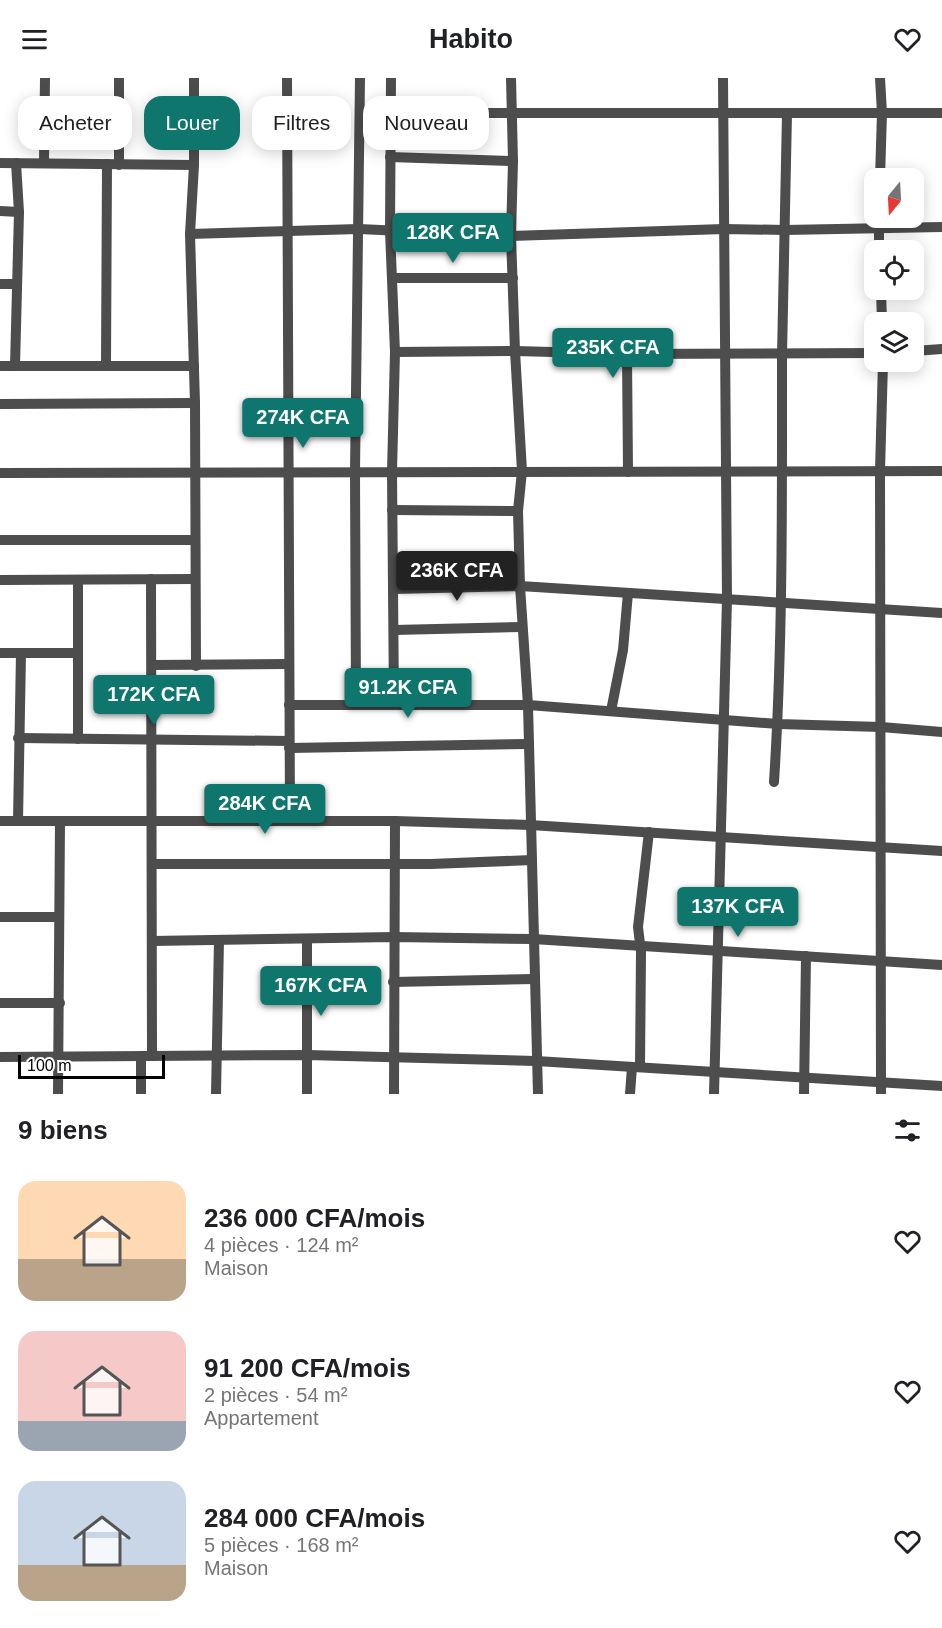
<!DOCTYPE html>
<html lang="fr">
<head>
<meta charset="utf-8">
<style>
	:root { --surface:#fff; --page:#f6f6f6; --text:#202124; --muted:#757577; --accent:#0f766e }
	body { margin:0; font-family:Helvetica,sans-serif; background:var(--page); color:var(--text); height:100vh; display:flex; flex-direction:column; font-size:22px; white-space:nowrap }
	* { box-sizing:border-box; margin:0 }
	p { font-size:20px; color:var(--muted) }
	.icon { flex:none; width:33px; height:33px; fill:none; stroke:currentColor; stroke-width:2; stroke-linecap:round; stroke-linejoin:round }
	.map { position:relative; height:1016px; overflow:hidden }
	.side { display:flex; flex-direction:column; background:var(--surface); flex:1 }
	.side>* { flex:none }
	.top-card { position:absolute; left:18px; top:18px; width:600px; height:54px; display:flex; gap:12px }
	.needle { width:39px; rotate:198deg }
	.tools { position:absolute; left:864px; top:90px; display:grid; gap:12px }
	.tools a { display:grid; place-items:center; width:60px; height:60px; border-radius:12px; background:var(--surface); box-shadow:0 3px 15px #0003; font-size:30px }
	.scale { position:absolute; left:18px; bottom:15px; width:147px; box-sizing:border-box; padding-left:6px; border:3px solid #000; border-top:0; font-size:16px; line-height:21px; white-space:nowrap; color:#000; -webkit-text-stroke:4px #fff; paint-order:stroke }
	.price { position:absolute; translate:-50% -51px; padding:0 14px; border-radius:6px; background:var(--accent); color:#fff; font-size:20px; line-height:39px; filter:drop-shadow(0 2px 3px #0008) }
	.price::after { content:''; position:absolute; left:50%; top:36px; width:18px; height:14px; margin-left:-9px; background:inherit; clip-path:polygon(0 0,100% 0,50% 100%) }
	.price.selected { background:#222; color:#fff }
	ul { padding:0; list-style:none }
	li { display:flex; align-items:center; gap:18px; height:150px; padding:0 18px }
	li span { display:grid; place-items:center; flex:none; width:168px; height:120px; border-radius:18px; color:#555 }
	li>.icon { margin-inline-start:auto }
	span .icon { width:72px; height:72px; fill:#fffc; stroke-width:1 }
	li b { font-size:26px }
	h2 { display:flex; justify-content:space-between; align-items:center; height:72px; padding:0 18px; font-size:26px }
	.pill { padding:0 21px; border-radius:18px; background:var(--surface); box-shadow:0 3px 15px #0003; font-size:21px; line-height:54px }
	.pill.selected { background:var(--accent); color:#fff }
	header { display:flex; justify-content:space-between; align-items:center; height:78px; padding:0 18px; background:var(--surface); font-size:27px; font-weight:600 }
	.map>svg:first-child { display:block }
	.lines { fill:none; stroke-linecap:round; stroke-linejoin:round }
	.minor { stroke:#4d4d4d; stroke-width:10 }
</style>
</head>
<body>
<header><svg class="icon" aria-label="menu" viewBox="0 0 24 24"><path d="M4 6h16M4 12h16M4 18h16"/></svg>Habito<svg class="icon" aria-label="heart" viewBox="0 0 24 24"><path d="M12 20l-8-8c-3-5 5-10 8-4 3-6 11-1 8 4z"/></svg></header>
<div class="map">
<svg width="942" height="1016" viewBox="0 0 942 1016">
	<rect width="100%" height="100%" fill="#fff"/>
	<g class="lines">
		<!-- minor -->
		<g class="minor">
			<polyline points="194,0 194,87 190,156 195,325 196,588"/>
			<polyline points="287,0 290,743"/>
			<polyline points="391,0 390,153 395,274 392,394 394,626"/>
			<polyline points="511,0 513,83 511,158 515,273 522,393 518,433 520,508 528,627 538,1016"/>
			<polyline points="880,0 882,35 880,100"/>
			<polyline points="392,35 942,35"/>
			<polyline points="390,79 513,83"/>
			<polyline points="44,84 45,0"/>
			<polyline points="0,85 194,87"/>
			<polyline points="119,87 119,0"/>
			<polyline points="0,133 19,134"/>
			<polyline points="879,140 879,172"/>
			<polyline points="190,156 359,151 511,158 724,151 785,152 942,149"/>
			<polyline points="392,200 513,200"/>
			<polyline points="0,206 17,206"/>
			<polyline points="881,212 882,244"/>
			<polyline points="914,273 942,271"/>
			<polyline points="395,274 515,273 627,276 874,275"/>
			<polyline points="627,276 628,394"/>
			<polyline points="106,287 107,86"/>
			<polyline points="0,288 194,288"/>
			<polyline points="15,288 19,134 16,85"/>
			<polyline points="0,326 195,325"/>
			<polyline points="0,395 942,393"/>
			<polyline points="392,432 518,433"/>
			<polyline points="0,462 195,462"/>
			<polyline points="151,501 152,978"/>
			<polyline points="0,502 194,501"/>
			<polyline points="393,511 520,508 942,535"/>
			<polyline points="394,552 522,549"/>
			<polyline points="0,575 78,575"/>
			<polyline points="152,587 288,586"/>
			<polyline points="289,627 528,627 778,646 881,649 942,654"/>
			<polyline points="356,627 355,394 360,0"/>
			<polyline points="611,633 623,572 628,515"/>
			<polyline points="18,660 289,663"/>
			<polyline points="78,661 78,502"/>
			<polyline points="289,670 528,666"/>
			<path d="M774,704c9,-142 8,-284 8,-427 1,-81 4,-161 5,-241"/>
			<polyline points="0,743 395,743 530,747 942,773"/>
			<polyline points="18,743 21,575"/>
			<polyline points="152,786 431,786 532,782"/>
			<polyline points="0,839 58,839"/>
			<polyline points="152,863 394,859 533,861 942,887"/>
			<polyline points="393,904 534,901"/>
			<polyline points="0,925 60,925"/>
			<polyline points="0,979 307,977 536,983 942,1008"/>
			<polyline points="640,989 641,874 638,849 649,754"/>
			<polyline points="58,1016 60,743"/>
			<polyline points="141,1016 141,978"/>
			<polyline points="216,1016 219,862"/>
			<polyline points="307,1016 307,861"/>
			<polyline points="394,1016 395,743"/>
			<polyline points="630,1016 632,989"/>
			<polyline points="714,1016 727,521 723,0"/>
			<polyline points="804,1016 806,878"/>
			<polyline points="881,1016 880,393 883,284"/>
		</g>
	</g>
</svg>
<div class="tools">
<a><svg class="needle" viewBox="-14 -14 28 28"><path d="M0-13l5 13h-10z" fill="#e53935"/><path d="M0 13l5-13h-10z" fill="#757577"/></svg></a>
<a><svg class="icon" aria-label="locate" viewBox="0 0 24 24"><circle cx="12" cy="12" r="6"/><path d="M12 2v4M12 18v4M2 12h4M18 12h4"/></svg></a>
<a><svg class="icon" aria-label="layers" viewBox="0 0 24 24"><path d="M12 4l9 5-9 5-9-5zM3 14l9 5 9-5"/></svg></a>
</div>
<div class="scale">100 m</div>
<b class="price" style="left:453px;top:186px">128K CFA</b>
<b class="price" style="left:613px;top:301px">235K CFA</b>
<b class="price" style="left:303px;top:371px">274K CFA</b>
<b class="price selected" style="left:457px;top:524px">236K CFA</b>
<b class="price" style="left:408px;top:641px">91.2K CFA</b>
<b class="price" style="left:154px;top:648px">172K CFA</b>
<b class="price" style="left:265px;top:757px">284K CFA</b>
<b class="price" style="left:738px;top:860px">137K CFA</b>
<b class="price" style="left:321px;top:939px">167K CFA</b>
<div class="top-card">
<a class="pill">Acheter</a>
<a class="pill selected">Louer</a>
<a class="pill">Filtres</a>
<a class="pill">Nouveau</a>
</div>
</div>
<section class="side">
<h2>9 biens<svg class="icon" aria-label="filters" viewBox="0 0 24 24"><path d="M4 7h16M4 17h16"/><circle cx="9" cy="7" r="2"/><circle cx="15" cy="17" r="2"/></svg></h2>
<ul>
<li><span style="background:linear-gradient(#ffd9b3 65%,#b9a48a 0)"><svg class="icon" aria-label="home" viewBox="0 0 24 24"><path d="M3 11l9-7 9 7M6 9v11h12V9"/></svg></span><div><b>236 000 CFA/mois</b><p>4 pièces · 124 m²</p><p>Maison</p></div><svg class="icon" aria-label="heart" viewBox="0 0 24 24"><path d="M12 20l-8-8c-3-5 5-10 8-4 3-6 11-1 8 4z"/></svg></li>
<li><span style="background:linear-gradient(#f6c9c9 75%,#9aa5b1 0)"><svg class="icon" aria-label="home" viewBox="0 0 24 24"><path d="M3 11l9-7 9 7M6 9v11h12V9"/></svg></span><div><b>91 200 CFA/mois</b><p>2 pièces · 54 m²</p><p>Appartement</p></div><svg class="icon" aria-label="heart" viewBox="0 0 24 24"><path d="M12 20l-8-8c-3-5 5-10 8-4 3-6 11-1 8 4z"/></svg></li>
<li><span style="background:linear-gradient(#c9d6e8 70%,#b9a48a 0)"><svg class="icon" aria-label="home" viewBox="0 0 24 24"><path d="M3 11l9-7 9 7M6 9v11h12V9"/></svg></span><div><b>284 000 CFA/mois</b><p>5 pièces · 168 m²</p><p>Maison</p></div><svg class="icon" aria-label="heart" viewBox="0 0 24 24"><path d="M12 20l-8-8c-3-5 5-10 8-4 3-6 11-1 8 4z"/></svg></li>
</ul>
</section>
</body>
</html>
